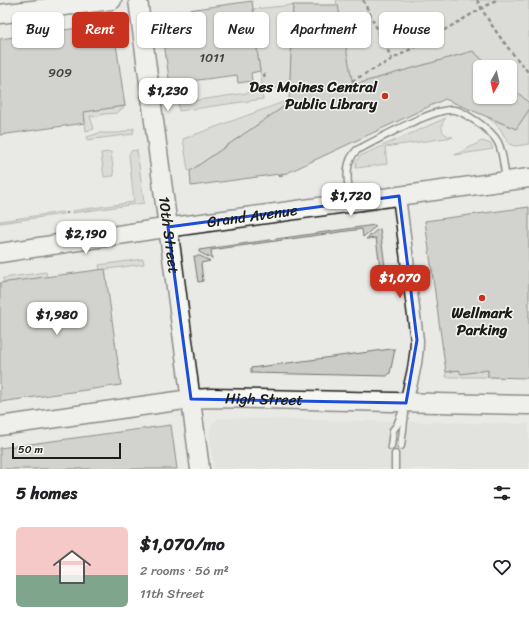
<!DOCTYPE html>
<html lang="en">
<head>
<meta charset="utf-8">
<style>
	:root { --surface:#fff; --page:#f2f2f2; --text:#202124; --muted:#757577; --line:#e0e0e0; --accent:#c8321e }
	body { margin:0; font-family:Sriracha,sans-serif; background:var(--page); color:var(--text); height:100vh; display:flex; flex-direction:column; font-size:15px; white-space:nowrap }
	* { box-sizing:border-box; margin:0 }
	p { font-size:13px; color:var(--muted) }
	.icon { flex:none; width:22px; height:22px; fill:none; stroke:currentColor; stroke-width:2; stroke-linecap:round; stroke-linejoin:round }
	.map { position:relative; height:469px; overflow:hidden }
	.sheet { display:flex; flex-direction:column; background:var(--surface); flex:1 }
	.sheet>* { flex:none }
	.top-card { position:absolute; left:12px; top:12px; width:505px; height:36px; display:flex; gap:8px }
	.needle { width:26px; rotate:188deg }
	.tools { position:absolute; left:473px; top:60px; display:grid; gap:8px }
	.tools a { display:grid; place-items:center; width:44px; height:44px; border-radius:6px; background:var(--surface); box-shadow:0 1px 3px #0004; font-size:20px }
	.scale { position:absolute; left:12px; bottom:10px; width:109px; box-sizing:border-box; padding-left:4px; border:2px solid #1c1c1c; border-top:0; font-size:11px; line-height:14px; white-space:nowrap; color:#1c1c1c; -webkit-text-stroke:3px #f6f6f2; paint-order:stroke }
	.price { position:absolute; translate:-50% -34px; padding:0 9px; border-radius:8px; background:#fff; color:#222; font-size:13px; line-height:26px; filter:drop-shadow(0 1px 2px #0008) }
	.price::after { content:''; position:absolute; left:50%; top:24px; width:12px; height:9px; margin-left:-6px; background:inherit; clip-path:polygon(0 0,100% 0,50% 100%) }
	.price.selected { background:var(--accent); color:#fff }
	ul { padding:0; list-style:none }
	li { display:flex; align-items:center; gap:12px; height:100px; padding:0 16px }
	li+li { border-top:1px solid var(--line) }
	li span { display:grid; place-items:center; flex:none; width:112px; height:80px; border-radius:6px; color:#555 }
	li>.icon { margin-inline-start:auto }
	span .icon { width:48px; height:48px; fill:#fffc; stroke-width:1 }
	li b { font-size:17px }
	h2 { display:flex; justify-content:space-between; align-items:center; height:48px; padding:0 16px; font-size:17px }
	.tag { padding:0 14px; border-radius:6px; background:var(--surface); box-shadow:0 1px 3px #0004; font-size:14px; line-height:36px }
	.tag.selected { background:var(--accent); color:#fff }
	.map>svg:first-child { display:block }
	.built { fill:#dadad6 }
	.green { fill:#cbcbc7; stroke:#747472 }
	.building { fill:#b6b6b3; stroke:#1c1c1c }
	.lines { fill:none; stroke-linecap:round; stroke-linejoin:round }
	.lane-casing { stroke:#1c1c1c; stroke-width:9 }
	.street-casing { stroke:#1c1c1c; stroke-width:15 }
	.secondary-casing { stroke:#1c1c1c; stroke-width:21 }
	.path { stroke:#1c1c1c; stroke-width:2.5; stroke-dasharray:4 3; stroke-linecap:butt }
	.lane { stroke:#f6f6f2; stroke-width:6 }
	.street { stroke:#f6f6f2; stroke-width:12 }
	.secondary { stroke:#f6f6f2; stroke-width:18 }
	.marked { fill:none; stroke:#1d4ed8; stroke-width:3; stroke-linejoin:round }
	.poi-dot { fill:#c8321e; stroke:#f6f6f2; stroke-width:1.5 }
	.labels { text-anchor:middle; stroke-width:3; stroke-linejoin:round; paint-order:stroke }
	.number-label { font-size:13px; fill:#424242 }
	.poi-label { font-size:15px; font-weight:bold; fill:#1c1c1c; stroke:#f6f6f2; text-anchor:end }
	.street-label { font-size:15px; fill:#1c1c1c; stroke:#f6f6f2 }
</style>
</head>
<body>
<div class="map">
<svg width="529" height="469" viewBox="0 0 529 469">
	<rect width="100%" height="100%" fill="#e9e9e5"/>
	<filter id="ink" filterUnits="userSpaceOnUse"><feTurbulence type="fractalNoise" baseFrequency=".025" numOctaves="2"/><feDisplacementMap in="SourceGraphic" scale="8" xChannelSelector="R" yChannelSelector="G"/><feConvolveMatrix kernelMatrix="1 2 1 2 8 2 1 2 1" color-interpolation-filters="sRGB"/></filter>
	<g filter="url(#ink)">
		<!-- built -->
		<polygon class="built" points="219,418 529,424 529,469 214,469 209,432 213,423"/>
		<!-- green -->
		<g class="green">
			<polygon points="336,0 529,0 529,103 510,85 510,67 490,67 473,51 353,85"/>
			<polygon points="293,5 290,86 263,90 256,43 264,41 261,16 254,16 253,9"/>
			<polygon points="261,91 263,99 179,111 178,103"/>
			<polygon points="289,100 289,103 190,171 188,170 183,139"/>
			<polygon points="125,106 117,113 104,114 95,117 90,116 94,129 86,131 84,112"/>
			<polygon points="529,110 529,144 515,146 509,144 501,130 495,123 487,117 516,129"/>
			<path d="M446,118c-8,8 -4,18 7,19l-68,10 2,17 -31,4v-6l4,-6z"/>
			<polygon points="134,128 133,134 87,140 87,137 99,133 120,133"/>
			<polygon points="482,141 491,144 493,149 455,155"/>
			<polygon points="137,150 144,203 72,213 72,211 134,202 129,155 131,151"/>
			<polygon points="111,152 114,176 104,177 101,153"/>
			<polygon points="62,212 63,214 0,223 0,221"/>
			<polygon points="375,225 375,227 363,237 362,229 211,250 212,259 199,252 199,250"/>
			<polygon points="380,229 385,266 380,267 376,238 366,239 377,230"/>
			<polygon points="194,256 200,256 210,261 201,263 203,281 198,282"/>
			<polygon points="143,259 144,264 100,270 99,265"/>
			<polygon points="46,272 47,277 4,283 3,278"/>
			<polygon points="391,349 395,349 390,373 387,376 251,373 251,368"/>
			<polygon points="459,370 461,374 488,370 488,377 446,377 446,372"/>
		</g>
		<!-- building -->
		<g class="building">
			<polygon points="252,1 254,16 261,15 264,41 256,43 260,71 251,73 252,81 238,83 237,75 190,81 191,89 178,91 177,86 170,86 160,14"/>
			<polygon points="293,5 338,5 353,85 473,51 490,67 480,67 480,97 510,97 510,85 529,103 529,110 516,129 445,99 287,173 191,186 190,171 289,103"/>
			<polygon points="113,23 125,106 84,112 85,123 0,135 0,39"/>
			<polygon points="529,207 529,378 488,377 488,370 461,374 459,370 446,372 425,221"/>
			<polygon points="105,269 121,385 0,402 0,283"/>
			<polygon points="171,425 177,469 0,469 0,448"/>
		</g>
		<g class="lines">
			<!-- lane casing -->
			<g class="lane-casing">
				<g id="lane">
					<path d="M350,200c-2,-17 -7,-37 7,-50 19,-9 79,-44 98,-40 7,1 14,7 21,11 28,19 25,28 30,59"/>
					<polyline points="391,446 393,430 397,425 405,405"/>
					<polyline points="401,446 405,413"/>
					<polyline points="395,469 395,454"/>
				</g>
			</g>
			<!-- street casing -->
			<g class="street-casing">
				<path id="street" d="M399,196l18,144c0,22 -6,42 -11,63"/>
			</g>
			<!-- secondary casing -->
			<g class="secondary-casing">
				<g id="secondary">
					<path id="s1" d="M138,0l62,469"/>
					<polyline points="0,14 112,0"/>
					<path id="s2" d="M0,253l151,-23 378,-52"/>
					<path id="s3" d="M0,426l191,-27 20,-1 318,7"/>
				</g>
			</g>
			<!-- path -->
			<g class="path">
				<polyline points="363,0 392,59"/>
				<path d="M477,0c14,27 32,50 52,73"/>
				<polyline points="264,73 265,80"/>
				<polyline points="352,81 422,43 496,0"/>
				<polyline points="279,176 286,175"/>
				<polyline points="67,212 67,214"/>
			</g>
			<!-- lane -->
			<use href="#lane" class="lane"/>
			<!-- street -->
			<use href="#street" class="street"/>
			<!-- secondary -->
			<use href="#secondary" class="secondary"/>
		</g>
	</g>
	<!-- marked area -->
	<path d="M0 0H529V469H0ZM399,196l18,144 -11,63 -215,-4 -23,-172z" fill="#e9e9e5" fill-opacity=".55" fill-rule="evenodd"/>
	<path class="marked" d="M399,196l18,144 -11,63 -215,-4 -23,-172z"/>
	<!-- markers -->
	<g class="poi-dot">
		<circle cx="385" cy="96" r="4"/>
		<circle cx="482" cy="298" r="4"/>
	</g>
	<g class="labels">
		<!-- number labels -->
		<g class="number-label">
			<text x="212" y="62">1011</text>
			<text x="60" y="77">909</text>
		</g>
		<!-- poi labels -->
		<g class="poi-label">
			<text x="377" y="92">Des Moines Central<tspan x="377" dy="17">Public Library</tspan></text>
			<text x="482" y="318" text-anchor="middle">Wellmark<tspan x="482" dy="17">Parking</tspan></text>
		</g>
		<!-- street labels -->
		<g class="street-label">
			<text dy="5" stroke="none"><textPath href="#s2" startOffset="255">Grand Avenue</textPath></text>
			<text dy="5" stroke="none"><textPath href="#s1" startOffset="237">10th Street</textPath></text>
			<text dy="5" stroke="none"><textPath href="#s3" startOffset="266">High Street</textPath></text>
		</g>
	</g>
</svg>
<div class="tools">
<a><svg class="needle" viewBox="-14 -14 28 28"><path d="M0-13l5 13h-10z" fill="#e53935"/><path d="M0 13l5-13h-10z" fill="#757577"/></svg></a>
</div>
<div class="scale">50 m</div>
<b class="price" style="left:168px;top:112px">$1,230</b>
<b class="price" style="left:351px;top:217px">$1,720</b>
<b class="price" style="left:86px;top:255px">$2,190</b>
<b class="price selected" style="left:400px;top:299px">$1,070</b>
<b class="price" style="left:57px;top:336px">$1,980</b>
<div class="top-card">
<a class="tag">Buy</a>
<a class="tag selected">Rent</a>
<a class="tag">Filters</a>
<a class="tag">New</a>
<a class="tag">Apartment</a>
<a class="tag">House</a>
</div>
</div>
<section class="sheet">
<h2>5 homes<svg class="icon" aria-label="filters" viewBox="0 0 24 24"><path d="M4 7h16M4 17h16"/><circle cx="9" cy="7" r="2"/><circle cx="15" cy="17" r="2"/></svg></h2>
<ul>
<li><span style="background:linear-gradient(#f6c9c9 60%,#7fa58c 0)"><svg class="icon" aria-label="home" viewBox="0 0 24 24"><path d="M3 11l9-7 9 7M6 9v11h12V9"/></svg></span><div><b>$1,070/mo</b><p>2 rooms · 56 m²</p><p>11th Street</p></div><svg class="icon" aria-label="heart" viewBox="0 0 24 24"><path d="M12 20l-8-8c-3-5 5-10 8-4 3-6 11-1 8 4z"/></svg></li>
</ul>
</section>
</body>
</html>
